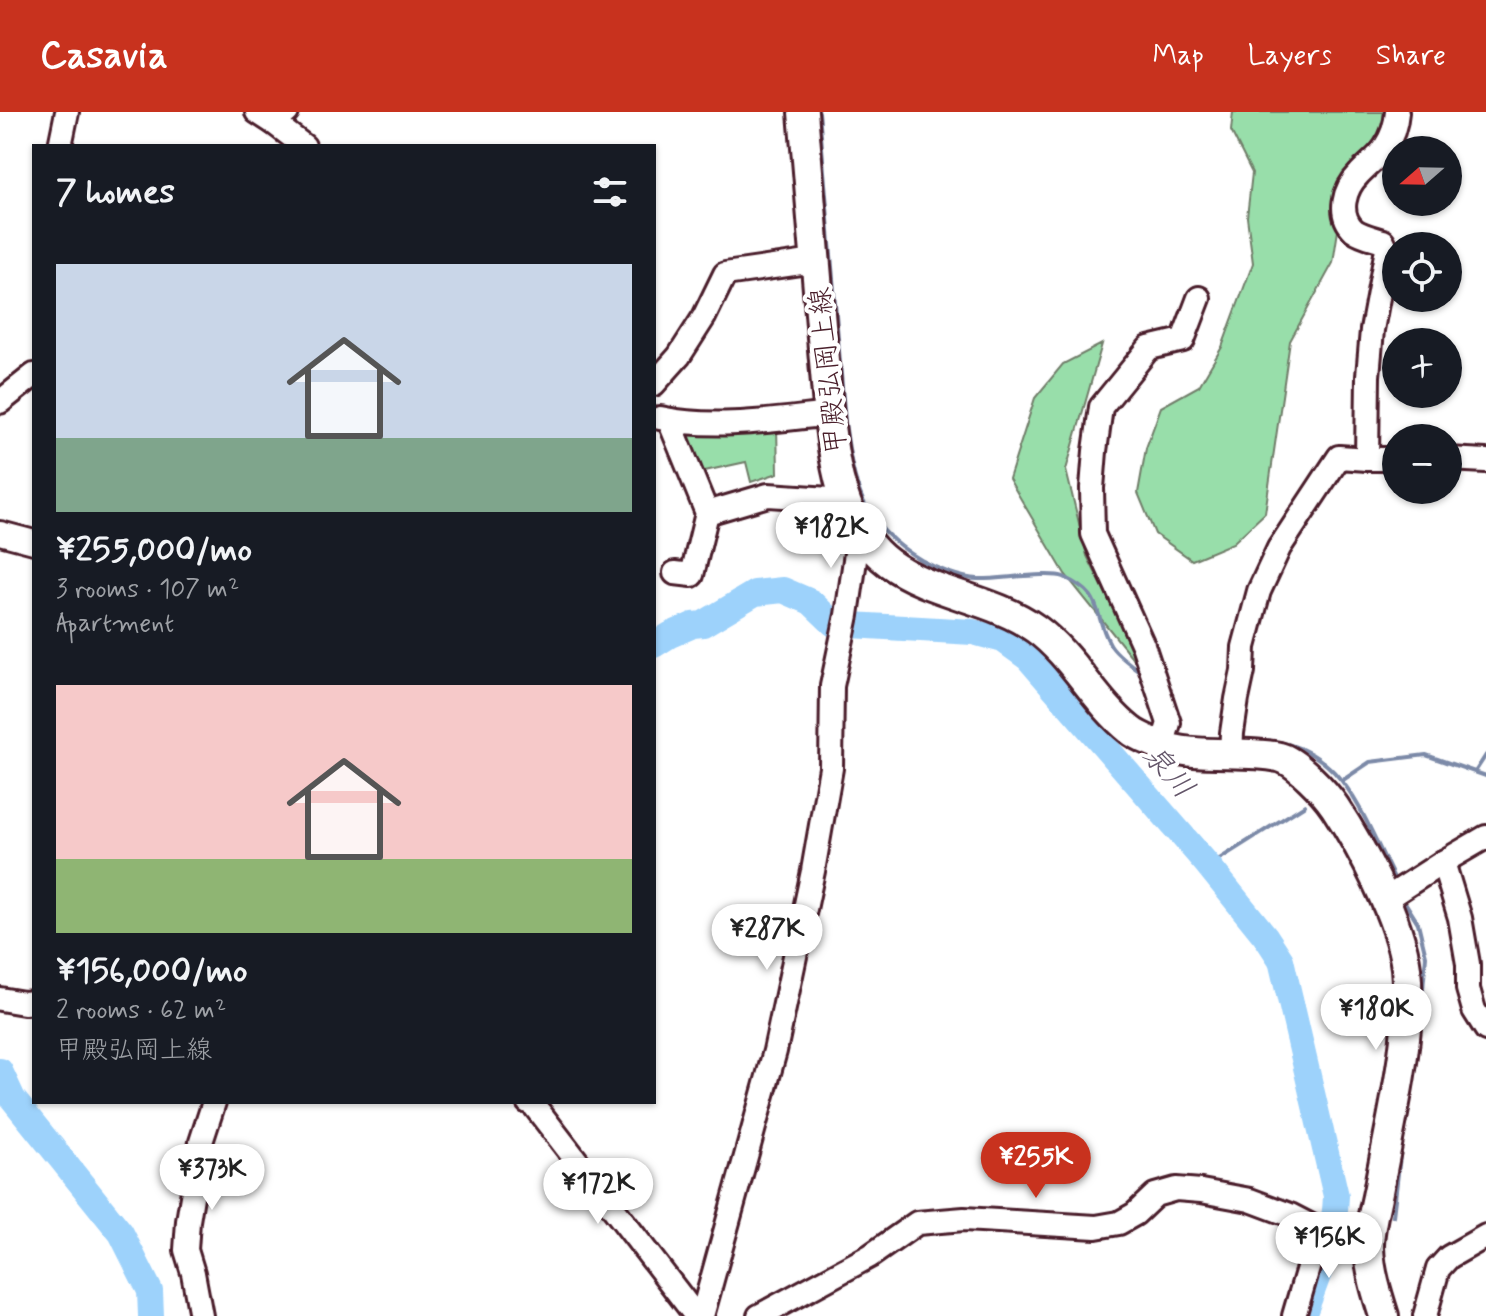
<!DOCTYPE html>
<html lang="en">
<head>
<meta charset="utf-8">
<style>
	:root { --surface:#171b24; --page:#242831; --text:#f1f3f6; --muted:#9ea1a6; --accent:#c8321e }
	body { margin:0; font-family:Mynerve,"Klee One",sans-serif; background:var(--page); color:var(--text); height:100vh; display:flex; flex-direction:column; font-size:30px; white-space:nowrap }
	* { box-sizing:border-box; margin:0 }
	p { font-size:26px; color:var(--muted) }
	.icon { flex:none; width:44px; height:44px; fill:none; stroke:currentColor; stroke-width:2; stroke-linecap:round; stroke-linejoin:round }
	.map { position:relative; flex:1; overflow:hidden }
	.side { position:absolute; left:32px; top:32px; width:624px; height:960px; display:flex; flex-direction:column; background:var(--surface); border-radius:0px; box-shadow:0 2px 6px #0004 }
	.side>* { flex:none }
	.needle { width:52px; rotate:250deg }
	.fabs { position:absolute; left:1382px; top:24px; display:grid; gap:16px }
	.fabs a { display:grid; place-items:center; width:80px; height:80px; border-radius:50%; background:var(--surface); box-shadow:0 2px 6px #0004; font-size:40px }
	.price { position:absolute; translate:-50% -68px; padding:0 18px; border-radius:28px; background:#fff; color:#222; font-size:26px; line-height:52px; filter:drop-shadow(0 2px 4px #0008) }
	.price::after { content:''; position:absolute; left:50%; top:48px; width:24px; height:18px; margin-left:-12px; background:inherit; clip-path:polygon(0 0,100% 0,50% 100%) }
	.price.on { background:var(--accent); color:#fff }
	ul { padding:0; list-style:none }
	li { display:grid; align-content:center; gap:16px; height:424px; padding:0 24px }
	li span { display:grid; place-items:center; height:248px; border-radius:0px; color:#555 }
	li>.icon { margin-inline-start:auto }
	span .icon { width:144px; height:144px; fill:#fffc; stroke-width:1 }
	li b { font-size:34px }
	h2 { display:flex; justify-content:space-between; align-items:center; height:96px; padding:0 24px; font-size:34px }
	header { display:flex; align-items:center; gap:48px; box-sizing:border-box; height:112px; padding:0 40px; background:var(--accent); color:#fff }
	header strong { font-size:38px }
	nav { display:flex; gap:44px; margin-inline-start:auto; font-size:28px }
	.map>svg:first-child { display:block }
	.green { fill:#98deaa; stroke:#717e6a; stroke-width:2 }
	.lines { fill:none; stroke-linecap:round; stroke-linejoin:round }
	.stream { stroke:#7c8aa8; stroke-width:4 }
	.river { stroke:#9dd2fb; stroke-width:26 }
	.minor-casing { stroke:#4a1f2b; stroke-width:28 }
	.major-casing { stroke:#4a1f2b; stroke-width:34 }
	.minor { stroke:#fff; stroke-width:22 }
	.major { stroke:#fff; stroke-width:28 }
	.labels { text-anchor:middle; stroke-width:8; stroke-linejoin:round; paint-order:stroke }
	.street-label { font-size:28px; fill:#4a1f2b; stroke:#fff }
	.water-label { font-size:30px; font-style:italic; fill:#635569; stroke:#fff }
</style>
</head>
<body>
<header>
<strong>Casavia</strong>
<nav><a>Map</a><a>Layers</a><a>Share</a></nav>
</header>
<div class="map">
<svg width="1486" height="1204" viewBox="0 0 1486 1204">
	<rect width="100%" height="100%" fill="#fff"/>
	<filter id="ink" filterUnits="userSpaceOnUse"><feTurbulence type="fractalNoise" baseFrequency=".0125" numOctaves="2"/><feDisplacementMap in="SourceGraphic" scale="16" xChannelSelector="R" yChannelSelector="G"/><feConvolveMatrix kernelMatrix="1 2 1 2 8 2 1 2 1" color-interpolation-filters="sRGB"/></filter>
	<g filter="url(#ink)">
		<!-- green -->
		<g class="green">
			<polygon points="1233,0 1391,0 1378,36 1346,66 1333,151 1290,229 1265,401 1233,431 1192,448 1155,422 1138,381 1146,336 1161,295 1199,274 1222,235 1253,151 1247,105 1252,61 1231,19"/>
			<polygon points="1102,232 1066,358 1087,444 1147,564 1065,462 1009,367 1035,286 1063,252"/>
			<polygon points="777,314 778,361 751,370 746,350 700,360 685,318"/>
		</g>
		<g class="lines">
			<!-- stream -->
			<g class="stream">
				<path d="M819,0l26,310c9,65 15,101 76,138 14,8 40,19 57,19 19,1 72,-8 86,-2 42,19 28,35 46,67 6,11 22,21 32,29"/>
				<path d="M1249,628c90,-4 111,70 144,136"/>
				<polyline points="1475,660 1486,643"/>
				<polyline points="1343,668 1370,650 1426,643 1486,664"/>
				<polyline points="1207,752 1221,746 1305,693"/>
				<polyline points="1403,787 1418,811 1426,844 1421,899"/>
				<polyline points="1393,1104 1402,1027"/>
			</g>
			<!-- river -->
			<g class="river">
				<path d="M654,533l16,-10 23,-10 10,-1 52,-31 28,-3 28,12 23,22 139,8 30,8 25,18 179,206 59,73 15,23 55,236c-1,41 -19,81 -33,120"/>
				<polyline points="0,959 13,987 121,1121 150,1179 151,1204"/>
			</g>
			<!-- minor casing -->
			<g class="minor-casing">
				<g id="minor">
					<polyline points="257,0 274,11 287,0"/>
					<polyline points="274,11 304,34"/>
					<polyline points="60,34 67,0"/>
					<polyline points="654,272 679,244 704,205 725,162 815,149"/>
					<polyline points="0,290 34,263"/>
					<path d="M660,306c55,12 114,2 170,-4"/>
					<polyline points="669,308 707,401 692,463 675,461"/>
					<polyline points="1367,347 1396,347"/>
					<polyline points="1448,347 1486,349"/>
					<polyline points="707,401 768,383 846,388"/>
					<polyline points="0,421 34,430"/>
					<polyline points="1162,634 1169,611 1143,533 1093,422 1092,376 1095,339 1101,295 1149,236 1183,228 1199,186"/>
					<path d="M1231,642l1,-21 5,-34 6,-28 1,-24 15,-56 20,-43 60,-91 28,2 1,-83 4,-46 15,-81 -4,-8c-9,-3 -21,-5 -29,-11 -17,-16 -10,-41 5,-56 8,-9 19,-16 26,-27 7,-10 11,-23 12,-35"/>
					<polyline points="1443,750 1460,806 1468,852 1468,877 1474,898 1486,917"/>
					<polyline points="1384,788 1443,750 1486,725"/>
					<polyline points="0,887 24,891 34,890"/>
					<polyline points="528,990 533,992 696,1204"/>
					<polyline points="201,1204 193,1161 186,1138 188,1109 201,1030 214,990"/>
					<polyline points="702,1204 775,939 813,759 831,656 832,574 847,503 856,441 863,425"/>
					<polyline points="759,1204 870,1144 917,1111 964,1107 1096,1115 1119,1111 1135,1102 1155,1083 1176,1077 1201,1079 1250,1088 1290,1103 1319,1118 1369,1134"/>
					<polyline points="1294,1204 1319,1118"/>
					<polyline points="1425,1204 1438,1157 1449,1145 1486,1124"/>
				</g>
			</g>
			<!-- major casing -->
			<g class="major-casing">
				<path id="major" d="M803,0c6,79 13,158 20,237 4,42 6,89 16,130 8,32 23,64 50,84 44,32 102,34 147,66 37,27 58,72 94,101 7,6 18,10 27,14 38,15 82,5 122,13 17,4 46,35 56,50 27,41 65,113 71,161 7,66 -14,147 -26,213 -3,20 -12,48 -11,68 1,23 8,45 15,67"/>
			</g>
			<!-- minor -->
			<use href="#minor" class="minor"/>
			<!-- major -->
			<use href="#major" class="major"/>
		</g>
	</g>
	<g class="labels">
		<!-- street labels -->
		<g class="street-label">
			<text transform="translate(827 259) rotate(-96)" y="10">甲殿弘岡上線</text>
		</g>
		<!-- water labels -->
		<g class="water-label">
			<text transform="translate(1169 659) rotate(49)" y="10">泉川</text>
		</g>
	</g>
</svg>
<div class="fabs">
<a><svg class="needle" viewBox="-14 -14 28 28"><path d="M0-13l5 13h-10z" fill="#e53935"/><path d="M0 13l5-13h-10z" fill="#9ea1a6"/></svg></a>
<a><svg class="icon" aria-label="locate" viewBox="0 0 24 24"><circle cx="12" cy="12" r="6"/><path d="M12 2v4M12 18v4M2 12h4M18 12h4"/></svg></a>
<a>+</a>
<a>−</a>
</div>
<b class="price" style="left:831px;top:458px">¥182K</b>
<b class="price" style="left:767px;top:860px">¥287K</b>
<b class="price" style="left:1376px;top:940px">¥180K</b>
<b class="price on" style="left:1036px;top:1088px">¥255K</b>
<b class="price" style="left:212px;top:1100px">¥373K</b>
<b class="price" style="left:598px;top:1114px">¥172K</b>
<b class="price" style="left:1329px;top:1168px">¥156K</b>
<section class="side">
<h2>7 homes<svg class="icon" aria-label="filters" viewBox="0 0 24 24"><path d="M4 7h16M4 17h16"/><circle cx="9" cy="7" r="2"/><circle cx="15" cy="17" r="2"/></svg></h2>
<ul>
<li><span style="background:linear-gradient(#c9d6e8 70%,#7fa58c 0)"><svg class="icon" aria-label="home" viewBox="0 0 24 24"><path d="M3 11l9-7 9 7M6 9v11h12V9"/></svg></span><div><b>¥255,000/mo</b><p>3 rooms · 107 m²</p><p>Apartment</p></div></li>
<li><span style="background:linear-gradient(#f6c9c9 70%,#8fb573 0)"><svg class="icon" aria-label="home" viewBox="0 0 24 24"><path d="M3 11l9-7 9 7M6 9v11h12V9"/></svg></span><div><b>¥156,000/mo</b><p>2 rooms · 62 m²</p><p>甲殿弘岡上線</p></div></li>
</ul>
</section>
</div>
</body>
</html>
